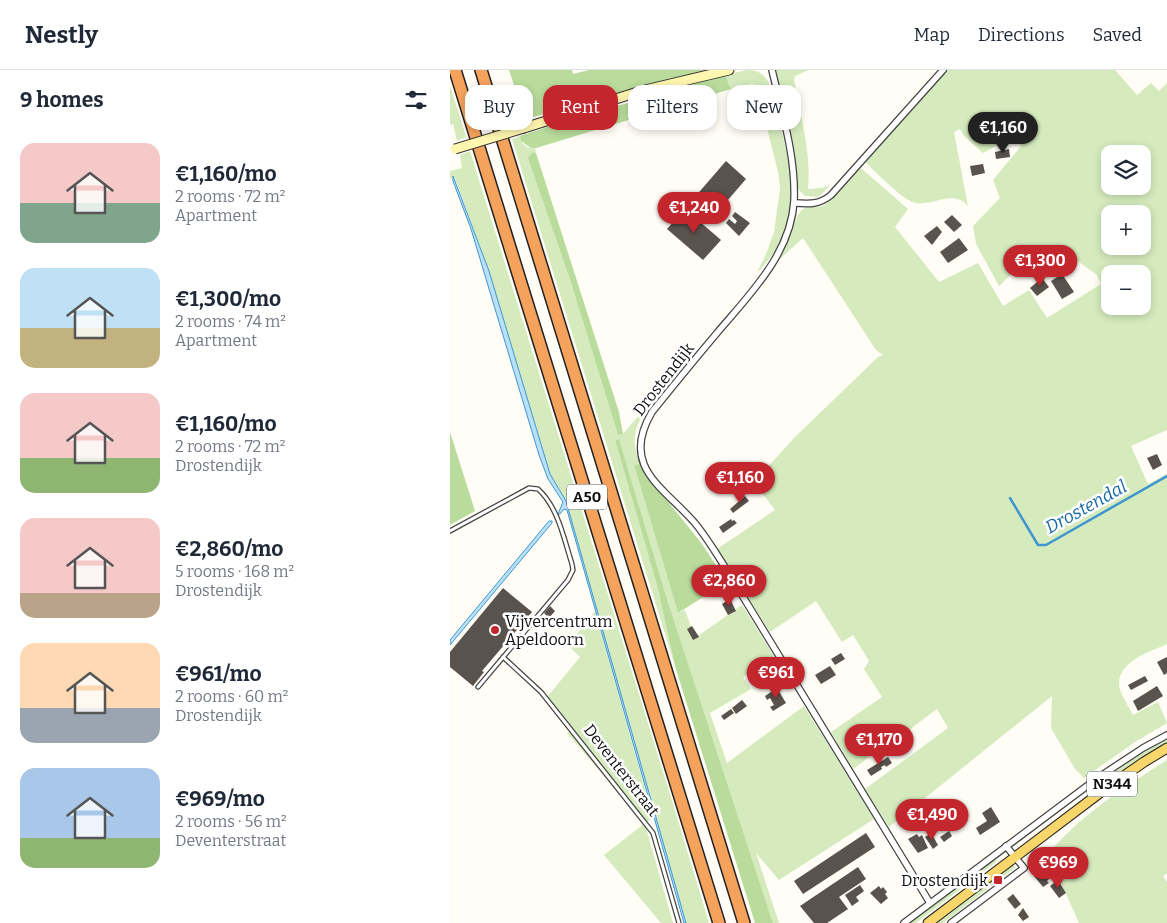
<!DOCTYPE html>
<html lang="en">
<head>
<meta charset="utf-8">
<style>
	:root { --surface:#fff; --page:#f2f2f3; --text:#1f2937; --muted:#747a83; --line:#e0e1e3; --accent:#c4262e }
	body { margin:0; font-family:Bitter,serif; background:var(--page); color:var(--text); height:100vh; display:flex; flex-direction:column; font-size:19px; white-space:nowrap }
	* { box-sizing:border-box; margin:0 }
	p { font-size:16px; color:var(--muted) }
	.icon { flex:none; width:28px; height:28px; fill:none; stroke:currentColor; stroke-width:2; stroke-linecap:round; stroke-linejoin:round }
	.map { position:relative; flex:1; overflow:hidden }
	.panel { display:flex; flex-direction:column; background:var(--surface); width:450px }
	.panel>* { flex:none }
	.banner { position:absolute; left:15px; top:15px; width:475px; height:45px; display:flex; gap:10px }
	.fabs { position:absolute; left:651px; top:75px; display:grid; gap:10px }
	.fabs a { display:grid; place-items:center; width:50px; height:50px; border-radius:10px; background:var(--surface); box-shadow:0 2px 8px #0003; font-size:25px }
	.price { position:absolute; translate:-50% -42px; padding:0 11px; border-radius:18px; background:var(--accent); color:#fff; font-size:16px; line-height:32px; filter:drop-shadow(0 1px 2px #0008) }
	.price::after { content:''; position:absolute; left:50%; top:30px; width:15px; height:11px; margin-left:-8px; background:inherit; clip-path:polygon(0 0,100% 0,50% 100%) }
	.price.selected { background:#222; color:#fff }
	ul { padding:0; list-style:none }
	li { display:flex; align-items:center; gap:15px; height:125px; padding:0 20px }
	li span { display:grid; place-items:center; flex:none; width:140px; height:100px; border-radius:15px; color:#555 }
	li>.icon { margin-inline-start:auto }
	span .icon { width:60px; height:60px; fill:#fffc; stroke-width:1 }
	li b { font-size:21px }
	h2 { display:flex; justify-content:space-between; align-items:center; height:60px; padding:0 20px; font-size:21px }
	.chip { padding:0 18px; border-radius:15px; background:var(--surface); box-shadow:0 2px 8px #0003; font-size:18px; line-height:45px }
	.chip.selected { background:var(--accent); color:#fff }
	header { display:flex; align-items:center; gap:30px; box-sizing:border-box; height:70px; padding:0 25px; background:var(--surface); border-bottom:1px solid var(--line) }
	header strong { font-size:24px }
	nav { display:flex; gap:28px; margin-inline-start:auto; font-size:18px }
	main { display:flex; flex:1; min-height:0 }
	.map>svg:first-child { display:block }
	.green { fill:#d5ebbd; fill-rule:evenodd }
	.forest { fill:#b9dc9c }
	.water { fill:#b9e0f7; stroke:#3f96cf }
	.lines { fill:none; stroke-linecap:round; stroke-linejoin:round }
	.stream { stroke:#3f96cf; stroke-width:2.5 }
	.building { fill:#5a524d }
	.lane-casing { stroke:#444; stroke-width:5.5 }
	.street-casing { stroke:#444; stroke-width:8 }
	.secondary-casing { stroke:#333; stroke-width:11 }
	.primary-casing { stroke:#222; stroke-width:11 }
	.highway-casing { stroke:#222; stroke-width:14 }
	.lane { stroke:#fff; stroke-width:3 }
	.street { stroke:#fff; stroke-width:5.5 }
	.secondary { stroke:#fff6b0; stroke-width:9 }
	.primary { stroke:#f9d66b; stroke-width:9 }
	.highway { stroke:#f5a25d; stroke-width:11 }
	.secondary-bridge-casing { stroke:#333; stroke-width:11; stroke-linecap:butt }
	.secondary-bridge { stroke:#fff6b0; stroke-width:9 }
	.poi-dot { fill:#c4262e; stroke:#fff; stroke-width:2 }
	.labels { text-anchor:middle; stroke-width:5; stroke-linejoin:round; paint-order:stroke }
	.shield { fill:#fff; stroke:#585858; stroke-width:1 }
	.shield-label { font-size:15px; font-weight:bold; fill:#111 }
	.street-label { font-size:16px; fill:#111; stroke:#fff }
	.poi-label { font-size:16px; fill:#111; stroke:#fff; text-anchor:start }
	.water-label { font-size:18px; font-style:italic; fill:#1768a6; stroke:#fff }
</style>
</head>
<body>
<header>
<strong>Nestly</strong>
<nav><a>Map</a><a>Directions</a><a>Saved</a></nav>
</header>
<main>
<section class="panel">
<h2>9 homes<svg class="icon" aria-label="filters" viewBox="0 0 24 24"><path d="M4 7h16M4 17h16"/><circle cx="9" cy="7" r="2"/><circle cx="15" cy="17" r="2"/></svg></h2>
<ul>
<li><span style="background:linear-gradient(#f6c9c9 60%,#7fa58c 0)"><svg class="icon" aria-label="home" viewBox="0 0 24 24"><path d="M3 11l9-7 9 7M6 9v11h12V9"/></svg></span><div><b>€1,160/mo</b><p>2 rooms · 72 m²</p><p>Apartment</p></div></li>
<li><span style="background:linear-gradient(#bfe0f5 60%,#c2b280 0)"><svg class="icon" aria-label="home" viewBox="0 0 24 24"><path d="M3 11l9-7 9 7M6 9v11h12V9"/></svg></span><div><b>€1,300/mo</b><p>2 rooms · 74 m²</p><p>Apartment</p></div></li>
<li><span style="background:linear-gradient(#f6c9c9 65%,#8fb573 0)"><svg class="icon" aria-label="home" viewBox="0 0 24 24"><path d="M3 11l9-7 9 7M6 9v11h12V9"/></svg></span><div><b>€1,160/mo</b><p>2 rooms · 72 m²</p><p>Drostendijk</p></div></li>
<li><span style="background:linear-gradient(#f6c9c9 75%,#b9a48a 0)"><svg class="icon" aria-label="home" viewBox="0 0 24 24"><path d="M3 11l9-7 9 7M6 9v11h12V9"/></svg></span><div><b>€2,860/mo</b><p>5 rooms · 168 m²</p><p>Drostendijk</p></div></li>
<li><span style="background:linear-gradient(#ffd9b3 65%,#9aa5b1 0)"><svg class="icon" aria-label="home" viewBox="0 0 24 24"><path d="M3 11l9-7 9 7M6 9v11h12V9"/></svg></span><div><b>€961/mo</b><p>2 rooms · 60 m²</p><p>Drostendijk</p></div></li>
<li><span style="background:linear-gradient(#a9c7e8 70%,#8fb573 0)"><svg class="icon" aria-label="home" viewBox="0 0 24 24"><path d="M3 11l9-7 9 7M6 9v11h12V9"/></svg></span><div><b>€969/mo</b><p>2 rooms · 56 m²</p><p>Deventerstraat</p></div></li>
</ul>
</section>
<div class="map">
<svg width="717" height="853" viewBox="0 0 717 853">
	<rect width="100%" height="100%" fill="#fffdf5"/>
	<!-- green -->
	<g class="green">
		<path d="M297,0c11,0 16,3 22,13 17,68 45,133 -12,190l9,-19 8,-22 6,-43 -2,-17 -22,-87 -4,-1 -21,5 -6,-14z"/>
		<path d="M326,0h33l-14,6 -1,4c6,32 18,77 14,109l14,-1 8,-3 -11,12 -14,-1 -7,-7 -1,-18 -22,-93z"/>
		<path d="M496,0h169l22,25 14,-12 8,8 8,-8v347l-36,16 17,38 19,-10v170c-18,8 -54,19 -47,46 3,8 9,17 13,25l25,-13 9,21 -32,19 -51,36 -9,-9 -24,-41 1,-32 -163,131 -24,-38 83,-61 -11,-19 -36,27 -3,-3 -27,18 1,4 -19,14 -22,-37 51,-35 -18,-28 5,-8 -16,-26 -11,7 -26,-41 -46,31 -53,-83 58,-39 -21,-28 40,-44 84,-81 5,-2 -7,-5 -73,-112 -23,21c5,-10 16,-49 25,-51 7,-2 13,0 20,-3l33,-37 4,1 46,40 -13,18 44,55 39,-19 25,43 26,-16 18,28 54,-34 -4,-9 -22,-16 -1,-4 -11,-9 -25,16 -6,-8 -33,32 -23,-42 -3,-18 27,-28 -7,-18 28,-34 -6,-10 -32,17 -20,-18 -3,-6 -6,3 14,74c-14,-17 -34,0 -52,-3 -13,-2 -41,-32 -52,-42zM660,84h32v32h-32zM660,144h32v32h-32zM660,204h32v32h-32z"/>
		<polygon points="0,15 16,67 7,71 3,54 0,55"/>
		<path d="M70,66c1,8 6,13 15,12l1,5h-4l86,282 5,-1 24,-28c-12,22 -17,33 -7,58l-6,1 44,148 7,-3 10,28 47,-33 32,51 -31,21 8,12 -41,24 17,50 77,-57 70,113 -95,61 -23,-27 23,70h-6l-106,-324 -48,-160 -4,1 42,145 18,81 -163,-527z"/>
		<polygon points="20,81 224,737 259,853 236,853 116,431 100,404 39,201 5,108 3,106 2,109 0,108 0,101 12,98 10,85"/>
		<polygon points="145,541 203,747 195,754 223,853 211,853 154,785 195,753 117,663 123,659 98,626 130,587 118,575"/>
		<polygon points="717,667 717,673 660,710 655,707"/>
		<path d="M717,690v113l-4,3 4,6v41h-88l-31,-69c34,-40 75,-66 119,-94z"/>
		<polygon points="545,788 546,792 466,853 458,853"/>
		<polygon points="563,794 565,798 493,853 485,853"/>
	</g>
	<!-- forest -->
	<g class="forest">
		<path d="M59,0h63l1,4 16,-4h117l-191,52c-3,-10 -9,-25 0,-34z"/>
		<polygon points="275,5 281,19 86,78 81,78 71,71 70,66 115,51"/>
		<polygon points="82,83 86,83 169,342 173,364 168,365 120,209 78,88"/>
		<polygon points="0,362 25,441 0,455"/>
		<polygon points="169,369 217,529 323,853 305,853 225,596 207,515 165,370"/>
		<polygon points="190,394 195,403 252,474 277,512 228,543 184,395"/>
	</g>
	<!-- water -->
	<g class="water">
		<polygon points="3,106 39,201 100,404 116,431 236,853 234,853 117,440 114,439 110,444 108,444 113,432 98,409 89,385 21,159 3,111"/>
		<polygon points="99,451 102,451 102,453 0,575 0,570"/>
	</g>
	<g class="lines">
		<!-- stream -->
		<polyline class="stream" points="560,428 588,475 596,475 717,406"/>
	</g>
	<!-- building -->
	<g class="building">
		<polygon points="559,79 560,87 546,89 545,82"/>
		<polygon points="276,91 296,109 265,145 244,128"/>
		<polygon points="533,94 535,103 522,106 520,96"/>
		<polygon points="235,139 271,170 253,190 217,159"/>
		<polygon points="285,142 300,153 289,166 276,153 279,149 285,154 287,151 282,146"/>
		<polygon points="502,145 512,155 504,162 494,152"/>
		<polygon points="487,156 492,162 482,175 474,166"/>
		<polygon points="509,168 518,180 498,193 490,182"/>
		<polygon points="610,177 618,187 596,202 589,192"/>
		<polygon points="612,204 624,222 612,229 601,211"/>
		<polygon points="592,208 599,217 587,226 580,218"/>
		<polygon points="707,384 712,395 703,400 697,388"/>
		<polygon points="295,426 299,431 283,443 280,439"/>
		<polygon points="281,449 282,451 284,450 287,453 273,463 269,457"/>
		<polygon points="53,518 82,542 32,601 34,602 23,616 0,597 0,582"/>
		<polygon points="280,529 286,541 278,545 272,534"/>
		<polygon points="100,536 105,541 99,548 94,543"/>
		<polygon points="242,556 249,567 243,570 237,559"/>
		<polygon points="391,583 395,589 385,595 381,589"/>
		<polygon points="717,587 717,603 714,605 707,592"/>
		<polygon points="380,596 386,605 371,614 365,605"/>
		<polygon points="695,606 698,611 681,620 678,615"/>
		<polygon points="707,616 713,626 688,641 683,631"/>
		<polygon points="327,618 336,633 323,641 320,637 324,635 320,628 317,630 315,626"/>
		<polygon points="292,630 297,636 286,644 282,638"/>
		<polygon points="281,639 284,643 274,650 271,646"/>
		<polygon points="449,668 453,673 429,690 425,685"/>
		<polygon points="438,687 442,693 436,697 435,695 431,697 432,699 421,706 417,700"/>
		<polygon points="541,737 550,752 530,765 526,758 537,751 532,743"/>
		<polygon points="510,740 517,751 511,755 504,744"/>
		<polygon points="499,761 502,766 494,772 490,767"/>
		<polygon points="416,763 425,777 353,824 344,811"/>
		<polygon points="481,763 488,775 483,779 475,767"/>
		<polygon points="467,764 469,767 472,765 478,778 468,783 458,769"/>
		<polygon points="408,797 416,809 389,827 398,839 377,853 364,853 350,836"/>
		<polygon points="592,800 599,809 597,811 599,813 593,817 584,806"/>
		<polygon points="608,810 616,823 609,828 600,816"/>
		<polygon points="410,815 414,821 406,827 409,831 402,836 395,825"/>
		<polygon points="429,816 431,819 433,817 437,822 435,824 438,828 431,834 420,823"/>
		<polygon points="563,824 571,834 565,839 557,829"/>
		<polygon points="573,838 579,847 573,851 568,845"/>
	</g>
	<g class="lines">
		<!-- lane casing -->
		<g class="lane-casing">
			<g id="lane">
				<path d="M0,461l79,-43 9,1c20,18 26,50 34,75l1,6 -5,10 -90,107"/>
				<polyline points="53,587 91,622 203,763 229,853"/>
			</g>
		</g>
		<!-- street casing -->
		<g class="street-casing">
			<g id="street">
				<path d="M322,0c10,43 24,87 22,131 -3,53 -45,94 -77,132 -22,26 -44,53 -65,79 -32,54 10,74 42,110 11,13 20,28 29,42l207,339"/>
				<path d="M344,133c15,1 25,2 37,-8l112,-125"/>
				<polyline points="454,853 649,707 693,678 717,665"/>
				<polyline points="501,853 574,798 556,776"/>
			</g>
		</g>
		<!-- secondary casing -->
		<g class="secondary-casing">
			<polyline id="secondary" points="74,58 191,21 279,0"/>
		</g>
		<!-- primary casing -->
		<g class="primary-casing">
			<polyline id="primary" points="478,853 655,719 694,692 717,678"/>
		</g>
		<!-- highway casing -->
		<g class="highway-casing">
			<g id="highway">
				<polyline points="5,0 269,853"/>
				<polyline points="31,0 294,853"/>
			</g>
		</g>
		<!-- lane -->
		<use href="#lane" class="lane"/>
		<!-- street -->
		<use href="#street" class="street"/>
		<!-- secondary -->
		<use href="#secondary" class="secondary"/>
		<!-- primary -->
		<use href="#primary" class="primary"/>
		<!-- highway -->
		<use href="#highway" class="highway"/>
		<!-- secondary-bridge casing -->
		<g class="secondary-bridge-casing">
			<polyline id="secondary-bridge" points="5,79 74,58"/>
		</g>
		<!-- secondary-bridge -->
		<use href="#secondary-bridge" class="secondary-bridge"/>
	</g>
	<!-- markers -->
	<g class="poi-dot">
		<circle cx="45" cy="560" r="5"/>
		<rect x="543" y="805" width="10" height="10" rx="2.5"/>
	</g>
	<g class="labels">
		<!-- shield labels -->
		<g class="shield">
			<rect x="117" y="414.5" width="40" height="25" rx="4"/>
			<rect x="637" y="701.5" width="50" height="25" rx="4"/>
		</g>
		<g class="shield-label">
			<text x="137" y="432">A50</text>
			<text x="662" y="719">N344</text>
		</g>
		<!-- street labels -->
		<g class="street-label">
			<text transform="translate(213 309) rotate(-52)" y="6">Drostendijk</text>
			<text transform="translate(172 700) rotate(52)" y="6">Deventerstraat</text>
		</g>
		<!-- poi labels -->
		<g class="poi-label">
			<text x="55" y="557">Vijvercentrum<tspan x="55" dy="18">Apeldoorn</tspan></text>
			<text x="538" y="816" text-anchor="end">Drostendijk</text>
		</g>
		<!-- water labels -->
		<g class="water-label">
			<text transform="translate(636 437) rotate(-29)" y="6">Drostendal</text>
		</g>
	</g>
</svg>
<div class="fabs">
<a><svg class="icon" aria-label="layers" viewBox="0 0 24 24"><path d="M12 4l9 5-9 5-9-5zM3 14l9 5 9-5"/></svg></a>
<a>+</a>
<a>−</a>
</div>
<b class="price selected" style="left:553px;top:84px">€1,160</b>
<b class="price" style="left:244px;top:164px">€1,240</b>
<b class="price" style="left:590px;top:217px">€1,300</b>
<b class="price" style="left:290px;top:434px">€1,160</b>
<b class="price" style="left:279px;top:537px">€2,860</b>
<b class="price" style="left:326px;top:629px">€961</b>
<b class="price" style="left:429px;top:696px">€1,170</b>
<b class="price" style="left:482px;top:771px">€1,490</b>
<b class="price" style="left:608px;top:819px">€969</b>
<div class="banner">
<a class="chip">Buy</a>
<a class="chip selected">Rent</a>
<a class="chip">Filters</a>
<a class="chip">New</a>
</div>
</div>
</main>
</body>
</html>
